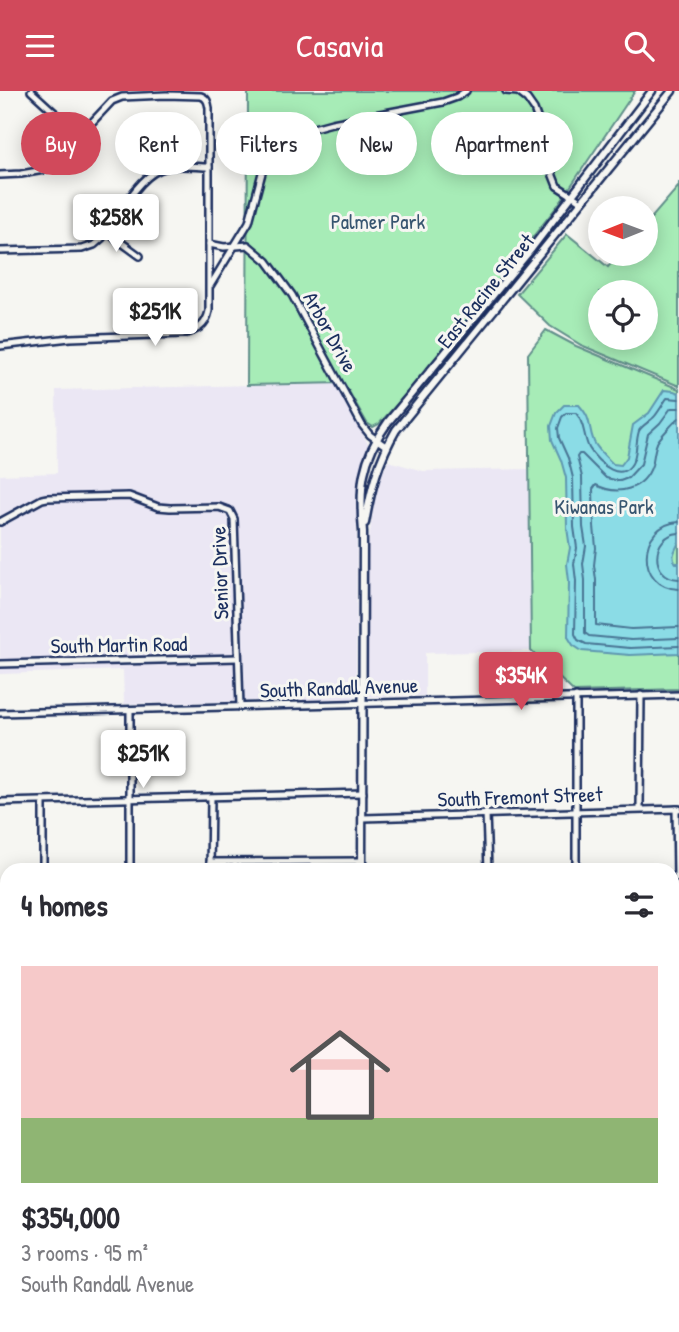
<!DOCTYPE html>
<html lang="en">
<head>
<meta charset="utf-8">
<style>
	:root { --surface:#fff; --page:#f2f2f3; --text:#2b2b33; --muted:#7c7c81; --accent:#d1495b }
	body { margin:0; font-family:"Patrick Hand",sans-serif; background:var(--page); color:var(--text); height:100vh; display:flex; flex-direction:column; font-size:26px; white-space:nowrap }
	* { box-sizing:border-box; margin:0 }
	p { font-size:23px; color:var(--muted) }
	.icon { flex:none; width:38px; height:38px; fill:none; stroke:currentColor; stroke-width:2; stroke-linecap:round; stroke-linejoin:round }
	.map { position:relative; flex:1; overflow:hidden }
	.sheet { position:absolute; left:0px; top:772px; width:679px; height:471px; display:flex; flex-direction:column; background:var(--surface); border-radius:21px 21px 0 0; box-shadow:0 4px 18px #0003 }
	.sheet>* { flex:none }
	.hud { position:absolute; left:21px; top:21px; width:637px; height:63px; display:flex; gap:14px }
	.needle { width:46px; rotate:269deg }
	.tools { position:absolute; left:588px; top:105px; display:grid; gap:14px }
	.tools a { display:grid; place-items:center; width:70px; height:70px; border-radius:50%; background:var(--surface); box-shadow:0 4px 18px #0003; font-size:35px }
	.price { position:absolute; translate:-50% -60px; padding:0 16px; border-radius:7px; background:#fff; color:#222; font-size:23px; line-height:46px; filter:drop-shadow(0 2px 4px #0008) }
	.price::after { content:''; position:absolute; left:50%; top:42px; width:21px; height:16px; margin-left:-10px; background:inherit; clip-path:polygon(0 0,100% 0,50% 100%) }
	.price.current { background:var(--accent); color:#fff }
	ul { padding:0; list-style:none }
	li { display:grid; align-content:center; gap:14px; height:371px; padding:0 21px }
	li span { display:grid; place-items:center; height:217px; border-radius:0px; color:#555 }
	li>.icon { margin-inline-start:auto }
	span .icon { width:126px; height:126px; fill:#fffc; stroke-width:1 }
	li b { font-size:30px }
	h2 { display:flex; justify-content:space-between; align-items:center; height:84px; padding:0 21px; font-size:30px }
	.tag { padding:0 24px; border-radius:32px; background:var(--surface); box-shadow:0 4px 18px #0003; font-size:24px; line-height:63px }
	.tag.current { background:var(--accent); color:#fff }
	header { display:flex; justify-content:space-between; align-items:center; height:91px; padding:0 21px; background:var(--accent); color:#fff; font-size:32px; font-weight:600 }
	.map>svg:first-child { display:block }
	.built { fill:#ebe7f4 }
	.green { fill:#a7ecb7; stroke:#618e8a; stroke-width:2; fill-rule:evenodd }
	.water { fill:#8bdce6; stroke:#5e97b0; stroke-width:2 }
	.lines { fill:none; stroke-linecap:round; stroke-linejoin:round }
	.shore { stroke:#487494; stroke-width:2 }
	.minor-casing { stroke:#1b2f5e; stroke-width:10 }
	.major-casing { stroke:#1b2f5e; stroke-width:11 }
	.minor { stroke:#f6f6f2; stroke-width:5 }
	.major { stroke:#f6f6f2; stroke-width:6 }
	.labels { text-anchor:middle; stroke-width:6; stroke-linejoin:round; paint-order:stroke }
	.park-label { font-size:21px; fill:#375570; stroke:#f6f6f2 }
	.street-label { font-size:21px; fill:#1b2f5e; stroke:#f6f6f2 }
</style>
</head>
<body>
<header><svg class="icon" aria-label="menu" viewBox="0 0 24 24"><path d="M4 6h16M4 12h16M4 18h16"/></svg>Casavia<svg class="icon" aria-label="search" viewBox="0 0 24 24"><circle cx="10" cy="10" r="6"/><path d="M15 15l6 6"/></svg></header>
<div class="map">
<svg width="679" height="1241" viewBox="0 0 679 1241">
	<rect width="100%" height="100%" fill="#f6f6f2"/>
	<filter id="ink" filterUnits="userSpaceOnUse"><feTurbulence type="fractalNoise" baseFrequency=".0143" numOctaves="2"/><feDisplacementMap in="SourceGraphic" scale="14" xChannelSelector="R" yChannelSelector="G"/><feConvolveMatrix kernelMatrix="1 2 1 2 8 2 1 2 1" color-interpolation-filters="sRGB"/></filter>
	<g filter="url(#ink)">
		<!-- built -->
		<g class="built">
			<polygon points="336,292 369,355 360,388 357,409 356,597 355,606 349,608 124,613 123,579 0,583 0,384 57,382 56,299"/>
			<polygon points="388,370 423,380 529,378 531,560 425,562 425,605 367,606 366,519 368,454 374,413 381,385"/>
			<rect x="0" y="914" width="7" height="92"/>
		</g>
		<!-- green -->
		<g class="green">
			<polygon points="248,0 635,0 558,114 426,281 379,333 373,336 367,332 344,292 247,294"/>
			<path d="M679,91v204l-98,-41 -31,-19 -33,-32 50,-60 41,33 11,-13h27v-30l33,-38zM646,201v46h-46v-46z"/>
			<polygon points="546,239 576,255 679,298 679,598 574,601 531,560 528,263"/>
		</g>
		<!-- water -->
		<path class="water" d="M664,299l10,1 5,2v149c-3,7 -9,15 -3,21h3v90l-49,2 -48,-4 -9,-6 -5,-8 1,-56 -2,-17 3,-16 -3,-20 -1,-50 -5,-18 -9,-20 -1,-14 5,-13 8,-8h15c14,16 8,19 15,37 4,8 12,15 19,22l8,1 6,-8 6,-32 16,-12z"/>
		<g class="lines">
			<!-- shore -->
			<g class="shore">
				<path d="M679,308l-12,-1c-4,6 -8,13 -12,18 -5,6 -13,9 -16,15 -3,9 -2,19 -5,28 -10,27 -36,5 -45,-11 -6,-12 -4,-25 -13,-35h-10l-4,4 -4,11 1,10 9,20 5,20 1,49 3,21 -3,16 2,17 -1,53 3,6 8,4 44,4 49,-2"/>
				<polyline points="679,317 671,317 660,332 648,343 641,373 628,387 620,390 606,387 582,363 579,363 577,366 582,386 583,436 586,455 583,473 585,489 585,542 589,545 631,549 679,547"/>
				<path d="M679,327c-3,2 -21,21 -22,25 -3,7 -3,15 -5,22 -8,25 -34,31 -56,20l-3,4 1,37 2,22 -2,17 2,15v45l35,4 48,-2"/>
				<path d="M679,431c-42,2 -44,66 0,67"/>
				<path d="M679,442c-28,2 -30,45 0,46"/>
			</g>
			<!-- minor casing -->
			<g class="minor-casing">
				<g id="minor">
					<polyline points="31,0 54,21 81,43"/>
					<polyline points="506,0 518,1 527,8 534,18 540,35 550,77 557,95 582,111"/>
					<path d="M0,84l21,-1 23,-4 10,-5 10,-8 17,-23 31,-33 10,-4 44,-2 35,1c6,2 7,6 8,12v203c-3,15 -12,20 -27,23l-112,4 -70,8"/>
					<polyline points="107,141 140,165"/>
					<polyline points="209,153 224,156 248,154 267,170 292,204 362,334 370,344 387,356"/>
					<path d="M0,160l82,-2 12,-4 8,-7c14,-19 36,-60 57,-68 15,-7 35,-3 50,-3"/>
					<polyline points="210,195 249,131 263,78 273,62 287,51 306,39 332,32 443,11 457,6 466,0"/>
					<polyline points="0,431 42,408 47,407 129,405 158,416 170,417 219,416 230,420 234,428 240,616"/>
					<polyline points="0,573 238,567"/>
					<polyline points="0,622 679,604"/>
					<polyline points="0,711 363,702"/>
					<polyline points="640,718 641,604"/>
					<polyline points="676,718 677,787"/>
					<polyline points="486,722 488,779"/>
					<polyline points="363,727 679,718"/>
					<polyline points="210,771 362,770"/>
					<polyline points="43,779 43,710"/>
					<polyline points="130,779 130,619"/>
					<polyline points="210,779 211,707"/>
					<polyline points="576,779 576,606"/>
					<polyline points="672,873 679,873"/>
					<polyline points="0,908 7,908"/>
					<polyline points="672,949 679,952"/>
					<polyline points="672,1042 679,1042"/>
					<polyline points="0,1058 7,1057"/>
					<polyline points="679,1126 679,1160"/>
					<polyline points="0,1147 7,1147"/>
					<polyline points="672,1208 679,1201"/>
					<polyline points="0,1225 7,1225"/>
					<polyline points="139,1236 145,1241"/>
					<polyline points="361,1236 361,1241"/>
					<polyline points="494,1236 497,1241"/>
					<polyline points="545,1236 550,1241"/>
					<polyline points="178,1241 184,1236"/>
					<polyline points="636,1241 641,1236"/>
				</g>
			</g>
			<!-- major casing -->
			<g class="major-casing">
				<g id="major">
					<path d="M365,432c6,-34 13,-62 31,-93l276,-339"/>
					<path d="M362,779l1,-338c-4,-44 -2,-73 25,-110l144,-174 120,-157"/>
					<polyline points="419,1236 421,1241"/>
				</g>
			</g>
			<!-- minor -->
			<use href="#minor" class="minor"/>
			<!-- major -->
			<use href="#major" class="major"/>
		</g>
	</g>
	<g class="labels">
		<!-- park labels -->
		<g class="park-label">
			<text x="378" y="138">Palmer Park</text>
			<text x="604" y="423">Kiwanas Park</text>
		</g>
		<!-- street labels -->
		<g class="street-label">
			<text transform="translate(486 200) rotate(-51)" y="7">East Racine Street</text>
			<text transform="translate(330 241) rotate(61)" y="7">Arbor Drive</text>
			<text transform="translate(220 482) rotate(-92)" y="7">Senior Drive</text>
			<text transform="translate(119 554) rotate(-1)" y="7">South Martin Road</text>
			<text transform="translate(339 597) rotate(-2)" y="7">South Randall Avenue</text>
			<text transform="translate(520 706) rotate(-2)" y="7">South Fremont Street</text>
		</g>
	</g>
</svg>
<div class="tools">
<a><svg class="needle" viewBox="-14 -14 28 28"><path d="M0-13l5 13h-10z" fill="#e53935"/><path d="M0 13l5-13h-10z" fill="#7c7c81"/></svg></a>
<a><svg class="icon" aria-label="locate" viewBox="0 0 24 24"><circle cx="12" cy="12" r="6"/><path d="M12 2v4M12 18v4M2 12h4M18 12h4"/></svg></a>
</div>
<b class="price" style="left:116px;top:163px">$258K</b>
<b class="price" style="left:155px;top:257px">$251K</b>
<b class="price current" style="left:521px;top:621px">$354K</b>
<b class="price" style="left:143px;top:699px">$251K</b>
<div class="hud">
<a class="tag current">Buy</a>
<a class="tag">Rent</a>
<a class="tag">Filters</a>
<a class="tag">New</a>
<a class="tag">Apartment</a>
</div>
<section class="sheet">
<h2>4 homes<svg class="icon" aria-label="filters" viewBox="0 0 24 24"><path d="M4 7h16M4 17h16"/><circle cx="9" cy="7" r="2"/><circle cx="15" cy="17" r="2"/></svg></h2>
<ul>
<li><span style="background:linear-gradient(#f6c9c9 70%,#8fb573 0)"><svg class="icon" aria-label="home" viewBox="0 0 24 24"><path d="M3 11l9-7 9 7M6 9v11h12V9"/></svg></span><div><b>$354,000</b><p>3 rooms · 95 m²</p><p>South Randall Avenue</p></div></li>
</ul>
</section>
</div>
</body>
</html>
